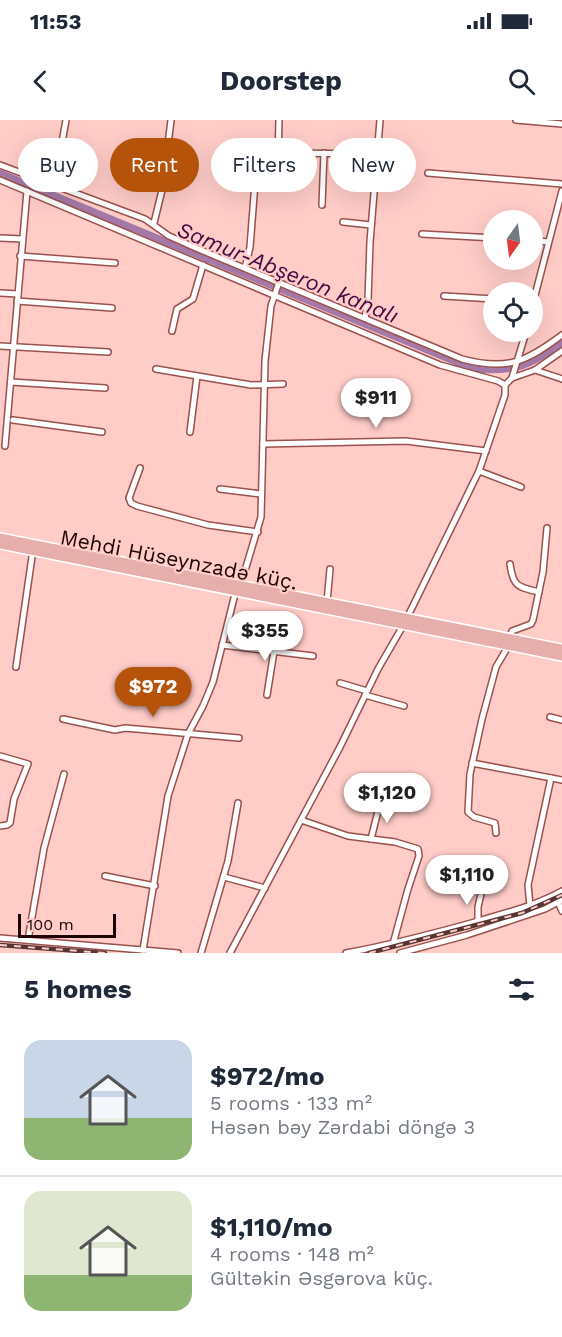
<!DOCTYPE html>
<html lang="en">
<head>
<meta charset="utf-8">
<style>
	:root { --surface:#fff; --page:#f2f2f3; --text:#1f2937; --muted:#747a83; --line:#e0e1e3; --accent:#b45309 }
	body { margin:0; font-family:"Work Sans",sans-serif; background:var(--page); color:var(--text); height:100vh; display:flex; flex-direction:column; font-size:22px; white-space:nowrap }
	* { box-sizing:border-box; margin:0 }
	p { font-size:20px; color:var(--muted) }
	.icon { flex:none; width:33px; height:33px; fill:none; stroke:currentColor; stroke-width:2; stroke-linecap:round; stroke-linejoin:round }
	.map { position:relative; height:833px; overflow:hidden }
	.side { display:flex; flex-direction:column; background:var(--surface); flex:1 }
	.side>* { flex:none }
	.banner { position:absolute; left:18px; top:18px; width:526px; height:54px; display:flex; gap:12px }
	.needle { width:39px; rotate:194deg }
	.tools { position:absolute; left:483px; top:90px; display:grid; gap:12px }
	.tools a { display:grid; place-items:center; width:60px; height:60px; border-radius:50%; background:var(--surface); box-shadow:0 6px 24px #0002; font-size:30px }
	.scale { position:absolute; left:18px; bottom:15px; width:98px; box-sizing:border-box; padding-left:6px; border:3px solid #1d0304; border-top:0; font-size:16px; line-height:21px; white-space:nowrap; color:#1d0304; -webkit-text-stroke:4px #ffccc8; paint-order:stroke }
	.price { position:absolute; translate:-50% -51px; padding:0 14px; border-radius:21px; background:#fff; color:#222; font-size:20px; line-height:39px; filter:drop-shadow(0 2px 3px #0008) }
	.price::after { content:''; position:absolute; left:50%; top:36px; width:18px; height:14px; margin-left:-9px; background:inherit; clip-path:polygon(0 0,100% 0,50% 100%) }
	.price.active { background:var(--accent); color:#fff }
	ul { padding:0; list-style:none }
	li { display:flex; align-items:center; gap:18px; height:150px; padding:0 24px }
	li+li { border-top:2px solid var(--line) }
	li span { display:grid; place-items:center; flex:none; width:168px; height:120px; border-radius:18px; color:#555 }
	li>.icon { margin-inline-start:auto }
	span .icon { width:72px; height:72px; fill:#fffc; stroke-width:1 }
	li b { font-size:26px }
	h2 { display:flex; justify-content:space-between; align-items:center; height:72px; padding:0 24px; font-size:26px }
	.tag { padding:0 21px; border-radius:27px; background:var(--surface); box-shadow:0 6px 24px #0002; font-size:21px; line-height:54px }
	.tag.active { background:var(--accent); color:#fff }
	.status { display:flex; justify-content:space-between; align-items:center; height:42px; padding:0 30px; background:var(--surface); direction:ltr }
	.status svg { height:16px; fill:currentColor }
	header { display:flex; justify-content:space-between; align-items:center; height:78px; padding:0 24px; background:var(--surface); font-size:27px; font-weight:700 }
	.map>svg:first-child { display:block }
	.lines { fill:none; stroke-linecap:round; stroke-linejoin:round }
	.canal { stroke:#a479a8; stroke-width:7 }
	.street-casing { stroke:#9a514e; stroke-width:8 }
	.primary-casing { stroke:#fff; stroke-width:12 }
	.street { stroke:#fff; stroke-width:5 }
	.primary { stroke:#e7afac; stroke-width:9 }
	.rail-casing { stroke:#563635; stroke-width:4.5 }
	.rail { stroke:#ffccc8; stroke-width:2; stroke-dasharray:7; stroke-linecap:butt }
	.labels { text-anchor:middle; stroke-width:4.5; stroke-linejoin:round; paint-order:stroke }
	.street-label { font-size:21px; fill:#1d0304; stroke:#ffccc8 }
	.water-label { font-size:22px; font-style:italic; fill:#420b48; stroke:#ffccc8 }
</style>
</head>
<body>
<div class="status"><b>11:53</b><svg viewBox="0 0 49 12"><path d="M0 12V9h3v3zM5 12V6h3v6zM10 12V3h3v9zM15 12V0h3v12zM26 1h20v11H26zM47 4h2v5h-2z"/></svg></div>
<header><svg class="icon" aria-label="back" viewBox="0 0 24 24"><path d="M15 5l-7 7 7 7"/></svg>Doorstep<svg class="icon" aria-label="search" viewBox="0 0 24 24"><circle cx="10" cy="10" r="6"/><path d="M15 15l6 6"/></svg></header>
<div class="map">
<svg width="562" height="833" viewBox="0 0 562 833">
	<rect width="100%" height="100%" fill="#ffccc8"/>
	<g class="lines">
		<!-- canal -->
		<path class="canal" d="M0,53l473,196c41,3 56,-2 89,-26"/>
		<!-- street casing -->
		<g class="street-casing">
			<g id="street">
				<polyline points="516,0 562,4"/>
				<polyline points="279,33 376,34"/>
				<path d="M0,45l145,54 24,17 27,12 266,111c45,12 64,3 100,-24"/>
				<polyline points="428,53 562,64"/>
				<path d="M25,54c9,-8 22,-3 33,-9l8,-45"/>
				<polyline points="0,60 440,245 498,261 505,265"/>
				<polyline points="322,85 324,33"/>
				<polyline points="343,102 371,105"/>
				<polyline points="154,103 163,66 171,0"/>
				<polyline points="422,114 494,118"/>
				<polyline points="0,118 22,119"/>
				<polyline points="532,120 548,122"/>
				<polyline points="20,136 115,143"/>
				<polyline points="245,148 250,127 256,50 254,44 274,43 278,40 279,0"/>
				<polyline points="0,173 18,174"/>
				<polyline points="444,176 494,179"/>
				<polyline points="17,181 112,188"/>
				<polyline points="532,187 562,71"/>
				<polyline points="365,198 368,180 370,122 380,0"/>
				<polyline points="172,211 177,189 193,179 203,145"/>
				<polyline points="0,226 108,232"/>
				<polyline points="156,249 251,265 283,264"/>
				<polyline points="535,250 562,259"/>
				<polyline points="512,258 526,212"/>
				<polyline points="11,262 105,268"/>
				<polyline points="505,265 512,258 535,250 562,231"/>
				<polyline points="13,300 102,312"/>
				<polyline points="190,312 197,256"/>
				<polyline points="263,324 406,321 486,331"/>
				<polyline points="5,326 27,71"/>
				<polyline points="140,348 129,378 131,383 137,386 208,405 258,412"/>
				<polyline points="479,351 521,367"/>
				<polyline points="220,369 261,374"/>
				<path d="M510,444c3,23 8,23 29,28"/>
				<polyline points="241,464 261,397 265,241 271,186 279,162"/>
				<polyline points="327,482 330,449"/>
				<polyline points="407,498 479,351 505,275 505,265"/>
				<polyline points="222,525 313,536"/>
				<polyline points="16,547 33,430"/>
				<polyline points="340,563 367,571"/>
				<polyline points="267,575 274,531"/>
				<polyline points="365,575 404,586"/>
				<polyline points="550,597 562,600"/>
				<polyline points="63,599 115,610 125,608 239,618"/>
				<polyline points="0,636 28,644 14,679 10,703 7,705 0,706"/>
				<polyline points="472,643 562,660"/>
				<polyline points="301,700 348,716 395,722 418,729 419,736 408,769 393,824"/>
				<polyline points="496,713 495,703 474,697 468,692 470,654 482,599 496,547 506,530 512,511 531,504 533,500 543,452 547,408"/>
				<polyline points="371,719 380,683"/>
				<polyline points="105,756 155,766"/>
				<polyline points="224,757 265,768"/>
				<polyline points="558,782 562,791"/>
				<polyline points="530,786 528,765 551,658"/>
				<polyline points="478,801 478,787 481,774"/>
				<polyline points="0,818 178,833"/>
				<polyline points="28,820 44,728 64,654"/>
				<polyline points="143,830 168,676 188,614 203,586 213,562 236,470"/>
				<polyline points="201,833 228,741 238,683"/>
				<polyline points="230,833 340,627 378,549 404,504"/>
				<path d="M346,833c44,-8 86,-19 129,-31 30,-9 60,-16 87,-31"/>
				<polyline points="400,833 467,815 545,789 562,780"/>
			</g>
		</g>
		<!-- primary casing -->
		<g class="primary-casing">
			<g id="primary">
				<polyline points="0,418 562,529"/>
				<polyline points="0,424 562,536"/>
			</g>
		</g>
		<!-- street -->
		<use href="#street" class="street"/>
		<!-- primary -->
		<use href="#primary" class="primary"/>
		<!-- rail casing -->
		<g class="rail-casing">
			<g id="rail">
				<polyline points="0,825 105,833"/>
				<polyline points="369,833 522,793 562,775"/>
			</g>
		</g>
		<!-- rail -->
		<use href="#rail" class="rail"/>
	</g>
	<g class="labels">
		<!-- street labels -->
		<g class="street-label">
			<text transform="translate(179 440) rotate(11)" y="7">Mehdi Hüseynzadə küç.</text>
		</g>
		<!-- water labels -->
		<g class="water-label">
			<text transform="translate(288 152) rotate(22)" y="8">Samur-Abşeron kanalı</text>
		</g>
	</g>
</svg>
<div class="tools">
<a><svg class="needle" viewBox="-14 -14 28 28"><path d="M0-13l5 13h-10z" fill="#e53935"/><path d="M0 13l5-13h-10z" fill="#747a83"/></svg></a>
<a><svg class="icon" aria-label="locate" viewBox="0 0 24 24"><circle cx="12" cy="12" r="6"/><path d="M12 2v4M12 18v4M2 12h4M18 12h4"/></svg></a>
</div>
<div class="scale">100 m</div>
<b class="price" style="left:376px;top:309px">$911</b>
<b class="price" style="left:265px;top:542px">$355</b>
<b class="price active" style="left:153px;top:598px">$972</b>
<b class="price" style="left:387px;top:704px">$1,120</b>
<b class="price" style="left:467px;top:786px">$1,110</b>
<div class="banner">
<a class="tag">Buy</a>
<a class="tag active">Rent</a>
<a class="tag">Filters</a>
<a class="tag">New</a>
</div>
</div>
<section class="side">
<h2>5 homes<svg class="icon" aria-label="filters" viewBox="0 0 24 24"><path d="M4 7h16M4 17h16"/><circle cx="9" cy="7" r="2"/><circle cx="15" cy="17" r="2"/></svg></h2>
<ul>
<li><span style="background:linear-gradient(#c9d6e8 65%,#8fb573 0)"><svg class="icon" aria-label="home" viewBox="0 0 24 24"><path d="M3 11l9-7 9 7M6 9v11h12V9"/></svg></span><div><b>$972/mo</b><p>5 rooms · 133 m²</p><p>Həsən bəy Zərdabi döngə 3</p></div></li>
<li><span style="background:linear-gradient(#dfe7d0 70%,#8fb573 0)"><svg class="icon" aria-label="home" viewBox="0 0 24 24"><path d="M3 11l9-7 9 7M6 9v11h12V9"/></svg></span><div><b>$1,110/mo</b><p>4 rooms · 148 m²</p><p>Gültəkin Əsgərova küç.</p></div></li>
</ul>
</section>
</body>
</html>
